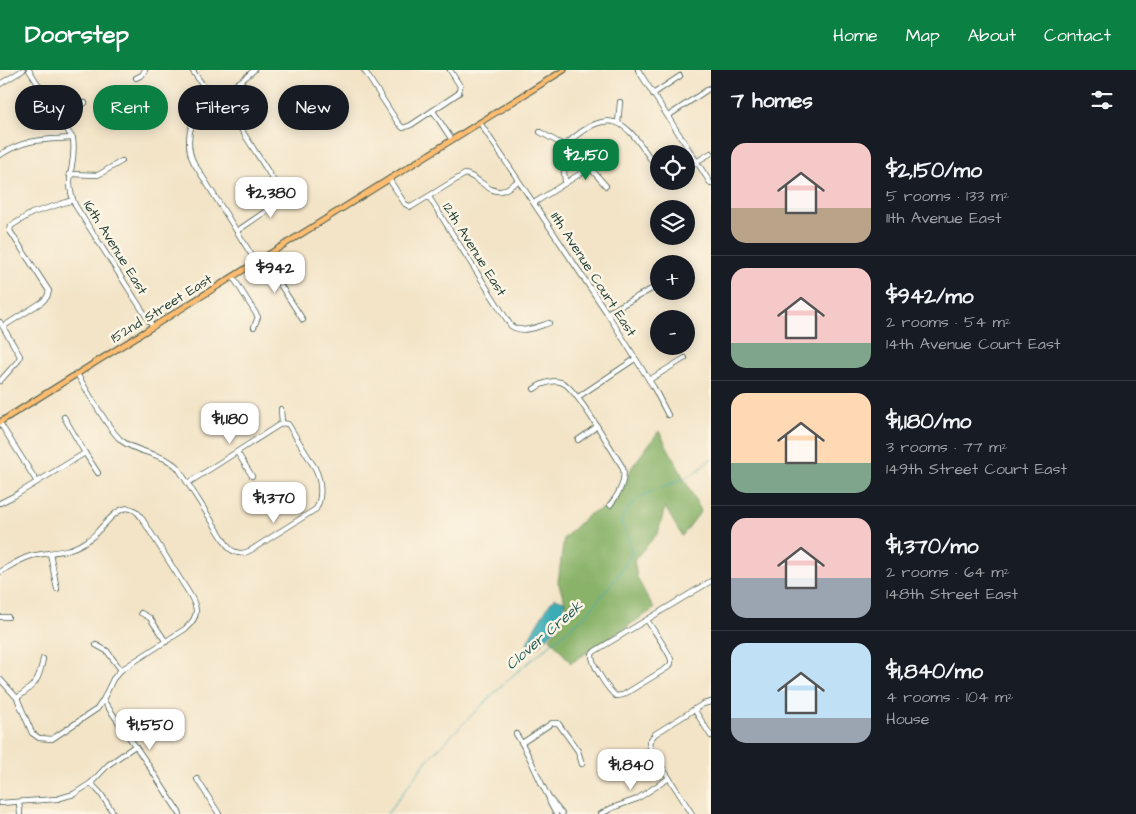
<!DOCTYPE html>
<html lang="en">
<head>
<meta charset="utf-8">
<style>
	:root { --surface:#171b24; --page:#242831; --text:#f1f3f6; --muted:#9ea1a6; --line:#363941; --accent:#0b8043 }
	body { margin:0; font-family:"Architects Daughter",sans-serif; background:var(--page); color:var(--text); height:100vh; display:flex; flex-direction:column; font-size:19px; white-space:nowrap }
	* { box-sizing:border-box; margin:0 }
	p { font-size:16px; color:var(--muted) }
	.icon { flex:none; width:28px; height:28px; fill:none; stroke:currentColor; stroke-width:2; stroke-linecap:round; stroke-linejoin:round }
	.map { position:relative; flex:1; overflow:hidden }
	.details { display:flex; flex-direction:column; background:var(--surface); width:425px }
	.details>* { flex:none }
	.hud { position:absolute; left:15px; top:15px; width:475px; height:45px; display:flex; gap:10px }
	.buttons { position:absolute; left:650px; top:75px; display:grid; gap:10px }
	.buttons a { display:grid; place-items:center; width:45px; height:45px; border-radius:50%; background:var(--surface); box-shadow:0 2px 12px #0003; font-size:25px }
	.price { position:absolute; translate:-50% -42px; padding:0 11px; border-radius:10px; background:#fff; color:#222; font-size:16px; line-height:32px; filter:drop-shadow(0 1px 2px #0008) }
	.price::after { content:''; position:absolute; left:50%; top:30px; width:15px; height:11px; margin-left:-8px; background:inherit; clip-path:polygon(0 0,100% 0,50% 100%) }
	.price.current { background:var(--accent); color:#fff }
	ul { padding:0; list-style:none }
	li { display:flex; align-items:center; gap:15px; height:125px; padding:0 20px }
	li+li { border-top:1px solid var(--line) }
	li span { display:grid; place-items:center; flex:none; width:140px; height:100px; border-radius:15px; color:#555 }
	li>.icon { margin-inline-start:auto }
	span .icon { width:60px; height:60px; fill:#fffc; stroke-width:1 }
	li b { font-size:21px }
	h2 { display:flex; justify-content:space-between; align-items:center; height:60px; padding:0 20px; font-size:21px }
	.pill { padding:0 18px; border-radius:22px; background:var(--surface); box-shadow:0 2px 12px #0003; font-size:18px; line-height:45px }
	.pill.current { background:var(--accent); color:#fff }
	header { display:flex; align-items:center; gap:30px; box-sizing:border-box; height:70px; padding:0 25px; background:var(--accent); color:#fff }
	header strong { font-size:24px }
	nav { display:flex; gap:28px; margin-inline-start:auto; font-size:18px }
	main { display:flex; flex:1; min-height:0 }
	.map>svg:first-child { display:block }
	.forest { fill:#8ab36a; stroke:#54784f }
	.water { fill:#3aacb5; stroke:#2c7474 }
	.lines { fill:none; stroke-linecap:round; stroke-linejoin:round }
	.stream { stroke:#3aacb5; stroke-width:1 }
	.minor-casing { stroke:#3f564a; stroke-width:6 }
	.major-casing { stroke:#3f564a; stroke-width:7 }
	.minor { stroke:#fff; stroke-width:4.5 }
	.major { stroke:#fdbc70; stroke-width:5 }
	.labels { text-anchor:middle; stroke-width:5; stroke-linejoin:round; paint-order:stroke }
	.street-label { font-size:14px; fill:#1f3d34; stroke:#fcf5e5 }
	.water-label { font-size:15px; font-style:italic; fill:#275e5b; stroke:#fcf5e5 }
</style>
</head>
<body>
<header>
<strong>Doorstep</strong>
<nav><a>Home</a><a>Map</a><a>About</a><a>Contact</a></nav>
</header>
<main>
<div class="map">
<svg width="711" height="744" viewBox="0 0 711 744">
	<rect width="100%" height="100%" fill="#fcf5e5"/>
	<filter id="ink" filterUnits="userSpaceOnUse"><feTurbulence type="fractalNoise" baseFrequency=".02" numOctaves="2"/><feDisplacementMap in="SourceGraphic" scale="10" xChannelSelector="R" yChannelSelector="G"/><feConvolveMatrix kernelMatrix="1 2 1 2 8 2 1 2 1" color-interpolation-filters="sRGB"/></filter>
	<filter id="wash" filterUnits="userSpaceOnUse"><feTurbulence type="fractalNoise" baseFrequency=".0096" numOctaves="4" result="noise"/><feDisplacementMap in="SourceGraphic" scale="20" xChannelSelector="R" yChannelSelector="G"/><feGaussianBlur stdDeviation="1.12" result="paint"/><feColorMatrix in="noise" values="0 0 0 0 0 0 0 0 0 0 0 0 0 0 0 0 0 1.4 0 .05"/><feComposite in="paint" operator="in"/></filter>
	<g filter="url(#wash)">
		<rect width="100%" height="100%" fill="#f3e4c7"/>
		<!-- forest -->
		<polygon class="forest" points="659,361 701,441 682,466 665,437 658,463 634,490 637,508 654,539 571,593 550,568 569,543 558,512 564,468 588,445 602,439 623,419 632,397"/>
		<!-- water -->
		<path class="water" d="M555,528l9,3c3,17 -16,39 -30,48l-5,-1 -2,-4c2,-8 22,-42 28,-46z"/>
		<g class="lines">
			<!-- stream -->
			<path class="stream" d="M387,744l41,-55 45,-45 38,-37 76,-63 32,-40 13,-21 -4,-17 -7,-14c10,-31 47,-34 72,-48 6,-4 12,-10 18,-15"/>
		</g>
	</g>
	<g filter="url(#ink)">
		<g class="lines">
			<!-- minor casing -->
			<g class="minor-casing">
				<g id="minor">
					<path d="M29,0l44,69c4,26 -10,37 2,66l78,122"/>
					<path d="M192,0l13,18 20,16 51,80c4,7 7,13 2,19l-41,28"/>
					<path d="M254,0c-23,24 -65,31 -65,71 0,7 1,15 5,22l62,99"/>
					<polyline points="364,0 398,53 403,58 411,55 459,23 460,16 450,0"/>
					<polyline points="638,0 711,114"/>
					<polyline points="136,8 142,5 145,0"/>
					<polyline points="0,14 23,0"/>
					<polyline points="653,24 680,6"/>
					<polyline points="433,41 452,70"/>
					<polyline points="668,46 710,18"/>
					<polyline points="61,49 85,33"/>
					<polyline points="480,53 607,243 654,318 668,345"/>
					<polyline points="618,53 620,32"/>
					<polyline points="540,62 565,76"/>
					<path d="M0,85c27,-17 43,-15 73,-17"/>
					<polyline points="686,98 711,83"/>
					<polyline points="69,104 98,105 122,91"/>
					<path d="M389,109l16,25 6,3 54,-33c13,2 23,19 36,17 6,-1 12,-7 17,-10"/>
					<path d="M565,112l-2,-24 3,-14c51,-45 62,-17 93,27"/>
					<path d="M429,127l82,129c13,8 25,1 38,-3"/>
					<polyline points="534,133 586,100 592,100 606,116"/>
					<polyline points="263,188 303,250"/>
					<polyline points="233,207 258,247 254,257"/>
					<polyline points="607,243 659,215"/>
					<polyline points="0,252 20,286 18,291 0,311"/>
					<polyline points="4,256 42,232 47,227 49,221 10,161 11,156 32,143 73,130"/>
					<path d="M77,304c10,16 32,57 45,67 17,13 42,12 56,27l51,80c7,6 14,7 22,2l65,-41c7,-12 5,-29 -1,-41l-27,-44 -6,-1"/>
					<polyline points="649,310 685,288"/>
					<path d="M534,319c8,-6 20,-10 29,-6 13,5 50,69 60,85 3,14 -4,26 -13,37"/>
					<polyline points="578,327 635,289"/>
					<polyline points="281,339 282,353"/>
					<polyline points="64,347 85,383 98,403"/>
					<polyline points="0,353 37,412"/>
					<polyline points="578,370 596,357"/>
					<polyline points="237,382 252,406"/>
					<polyline points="188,413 282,353"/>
					<polyline points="0,433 14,426 85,383"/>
					<polyline points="50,483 57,519"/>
					<path d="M0,502c10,-6 20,-13 31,-16 17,-4 37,-3 52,-13 6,-3 11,-7 15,-12 11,-11 28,-36 43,-14l48,76c9,15 11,23 -4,36l-64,41 -8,9 -10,21 -6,9 -45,30 -13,-1 -7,-5 -15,-35 -17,-19"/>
					<polyline points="141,543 150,548 166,572"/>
					<polyline points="0,547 8,547"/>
					<path d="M647,550c5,8 23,33 24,40 1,4 -1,5 -4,8l-44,27 -7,1c-8,-6 -25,-32 -24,-42l3,-3 116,-70"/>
					<polyline points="96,575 107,581 121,600"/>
					<path d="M17,628c18,-13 22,-17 26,-39"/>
					<polyline points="103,630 145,690 180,744"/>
					<polyline points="694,639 711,666"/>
					<path d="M516,664c14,20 21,43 33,64"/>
					<polyline points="522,673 552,653 558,653 578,681 582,694"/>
					<polyline points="197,709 219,744"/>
					<polyline points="91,713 101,724 114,744"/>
					<polyline points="19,732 20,744"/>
					<polyline points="0,733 57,729 74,724 91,713 108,695 135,676"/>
					<polyline points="556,744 550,733 549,728 562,744"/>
					<polyline points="601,744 612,738 637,729 669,708"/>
					<polyline points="692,744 650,678 649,672 655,664 703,634 711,632"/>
				</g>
			</g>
			<!-- major casing -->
			<g class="major-casing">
				<polyline id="major" points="0,352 564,0"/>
			</g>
			<!-- minor -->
			<use href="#minor" class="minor"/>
			<!-- major -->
			<use href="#major" class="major"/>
		</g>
	</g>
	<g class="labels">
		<!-- street labels -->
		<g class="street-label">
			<text transform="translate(116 177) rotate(58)" y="5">16th Avenue East</text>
			<text transform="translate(475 179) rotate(58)" y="5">12th Avenue East</text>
			<text transform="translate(594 204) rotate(57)" y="5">11th Avenue Court East</text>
			<text transform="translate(161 238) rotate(-32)" y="5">152nd Street East</text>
		</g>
		<!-- water labels -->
		<g class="water-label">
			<text transform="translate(544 565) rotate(-41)" y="5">Clover Creek</text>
		</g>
	</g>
</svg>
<div class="buttons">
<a><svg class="icon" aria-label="locate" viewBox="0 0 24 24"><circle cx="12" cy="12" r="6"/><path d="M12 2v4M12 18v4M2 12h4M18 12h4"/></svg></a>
<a><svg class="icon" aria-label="layers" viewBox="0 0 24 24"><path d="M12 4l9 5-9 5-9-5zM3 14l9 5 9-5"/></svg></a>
<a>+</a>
<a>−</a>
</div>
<b class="price current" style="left:586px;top:111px">$2,150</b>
<b class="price" style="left:271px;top:149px">$2,380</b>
<b class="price" style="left:275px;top:224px">$942</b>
<b class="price" style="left:230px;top:375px">$1,180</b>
<b class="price" style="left:274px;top:454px">$1,370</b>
<b class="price" style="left:150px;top:681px">$1,550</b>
<b class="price" style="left:631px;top:721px">$1,840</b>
<div class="hud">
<a class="pill">Buy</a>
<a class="pill current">Rent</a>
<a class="pill">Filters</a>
<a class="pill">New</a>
</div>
</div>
<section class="details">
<h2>7 homes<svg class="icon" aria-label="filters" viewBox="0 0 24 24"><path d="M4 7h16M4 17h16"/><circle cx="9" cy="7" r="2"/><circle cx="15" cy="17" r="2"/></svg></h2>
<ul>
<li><span style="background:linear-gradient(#f6c9c9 65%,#b9a48a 0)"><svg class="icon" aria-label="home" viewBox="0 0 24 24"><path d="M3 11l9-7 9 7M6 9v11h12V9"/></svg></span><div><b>$2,150/mo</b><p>5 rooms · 133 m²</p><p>11th Avenue East</p></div></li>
<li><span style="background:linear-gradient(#f6c9c9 75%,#7fa58c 0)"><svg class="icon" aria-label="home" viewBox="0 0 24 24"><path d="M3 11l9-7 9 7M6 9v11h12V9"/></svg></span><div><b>$942/mo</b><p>2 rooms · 54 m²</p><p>14th Avenue Court East</p></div></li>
<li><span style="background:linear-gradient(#ffd9b3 70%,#7fa58c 0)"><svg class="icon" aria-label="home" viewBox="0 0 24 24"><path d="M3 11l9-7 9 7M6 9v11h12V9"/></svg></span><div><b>$1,180/mo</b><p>3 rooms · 77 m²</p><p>149th Street Court East</p></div></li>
<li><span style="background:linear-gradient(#f6c9c9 60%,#9aa5b1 0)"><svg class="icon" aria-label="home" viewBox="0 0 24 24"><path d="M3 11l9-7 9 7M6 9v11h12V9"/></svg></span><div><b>$1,370/mo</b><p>2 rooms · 64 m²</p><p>148th Street East</p></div></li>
<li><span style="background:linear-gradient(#bfe0f5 75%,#9aa5b1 0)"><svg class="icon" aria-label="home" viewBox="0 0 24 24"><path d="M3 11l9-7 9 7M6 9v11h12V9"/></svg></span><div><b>$1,840/mo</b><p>4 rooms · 104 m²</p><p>House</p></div></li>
</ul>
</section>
</main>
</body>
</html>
